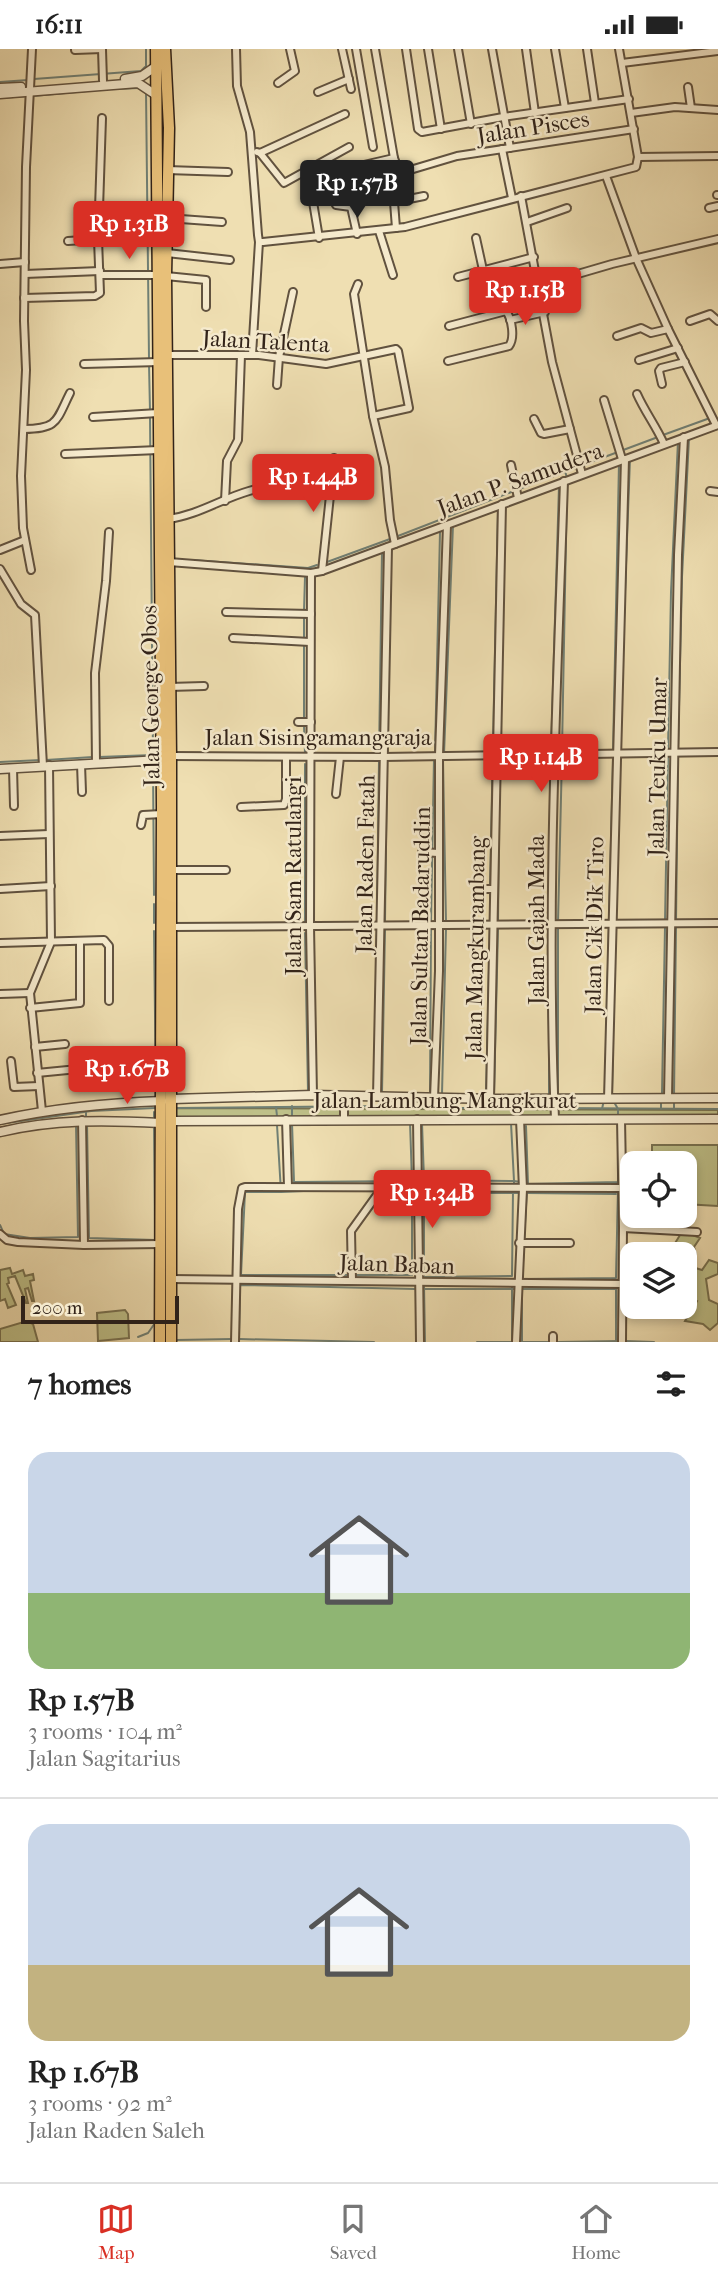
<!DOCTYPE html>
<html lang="en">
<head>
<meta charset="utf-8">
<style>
	:root { --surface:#fff; --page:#f2f2f2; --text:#222; --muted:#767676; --line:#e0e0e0; --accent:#d93025 }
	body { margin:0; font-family:"IM FELL French Canon",serif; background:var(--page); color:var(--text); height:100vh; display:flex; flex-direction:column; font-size:26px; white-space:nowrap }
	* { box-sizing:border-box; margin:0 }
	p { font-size:23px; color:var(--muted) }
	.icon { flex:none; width:38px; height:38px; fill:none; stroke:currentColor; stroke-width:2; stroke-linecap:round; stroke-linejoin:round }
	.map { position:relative; height:1293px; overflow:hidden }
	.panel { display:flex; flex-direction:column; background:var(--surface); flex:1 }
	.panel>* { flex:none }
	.buttons { position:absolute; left:620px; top:1102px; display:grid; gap:14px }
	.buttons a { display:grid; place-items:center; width:77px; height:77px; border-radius:14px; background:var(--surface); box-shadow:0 4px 10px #0003; font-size:35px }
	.scale { position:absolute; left:21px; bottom:18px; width:158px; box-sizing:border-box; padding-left:7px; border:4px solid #322319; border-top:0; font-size:19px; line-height:24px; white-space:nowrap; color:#322319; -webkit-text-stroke:5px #f5eacd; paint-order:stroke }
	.price { position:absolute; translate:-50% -60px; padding:0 16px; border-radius:7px; background:var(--accent); color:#fff; font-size:23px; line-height:46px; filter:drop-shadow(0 2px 4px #0008) }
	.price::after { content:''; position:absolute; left:50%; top:42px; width:21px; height:16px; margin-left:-10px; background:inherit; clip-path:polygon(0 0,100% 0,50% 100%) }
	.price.selected { background:#222; color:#fff }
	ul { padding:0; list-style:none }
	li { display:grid; align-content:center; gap:14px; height:371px; padding:0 28px }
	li+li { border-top:2px solid var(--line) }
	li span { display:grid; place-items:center; height:217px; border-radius:21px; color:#555 }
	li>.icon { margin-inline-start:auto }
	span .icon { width:126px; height:126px; fill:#fffc; stroke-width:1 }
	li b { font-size:30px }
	h2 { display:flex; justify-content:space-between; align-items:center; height:84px; padding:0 28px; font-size:30px }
	.status { display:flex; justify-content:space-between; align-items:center; height:49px; padding:0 35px; background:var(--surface); direction:ltr }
	.status svg { height:19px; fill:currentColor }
	.tab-bar { display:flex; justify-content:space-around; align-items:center; height:98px; border-top:2px solid var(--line); background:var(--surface); font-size:19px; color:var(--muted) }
	.tab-bar a { display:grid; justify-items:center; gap:4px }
	.tab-bar .selected { color:var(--accent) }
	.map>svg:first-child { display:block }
	.green { fill:#bec089; stroke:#787251; stroke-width:2 }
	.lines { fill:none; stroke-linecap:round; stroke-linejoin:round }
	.stream { stroke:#707f74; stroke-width:2 }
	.minor-casing { stroke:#61523f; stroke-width:10 }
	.tertiary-casing { stroke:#61523f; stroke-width:11 }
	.primary-casing { stroke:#322319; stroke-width:13 }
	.minor { stroke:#f5eacd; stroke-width:6 }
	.tertiary { stroke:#f5eacd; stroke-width:8 }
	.primary { stroke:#e8c079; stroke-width:10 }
	.labels { text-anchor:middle; stroke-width:5; stroke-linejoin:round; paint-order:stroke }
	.street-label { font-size:23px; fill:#322319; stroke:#f5eacd }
</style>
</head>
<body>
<div class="status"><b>16:11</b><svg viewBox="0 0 49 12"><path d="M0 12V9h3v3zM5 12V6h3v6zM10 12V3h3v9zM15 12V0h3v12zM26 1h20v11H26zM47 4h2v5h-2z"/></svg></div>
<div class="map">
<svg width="718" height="1293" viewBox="0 0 718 1293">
	<rect width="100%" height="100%" fill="#efdfb2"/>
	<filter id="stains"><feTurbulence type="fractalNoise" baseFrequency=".00286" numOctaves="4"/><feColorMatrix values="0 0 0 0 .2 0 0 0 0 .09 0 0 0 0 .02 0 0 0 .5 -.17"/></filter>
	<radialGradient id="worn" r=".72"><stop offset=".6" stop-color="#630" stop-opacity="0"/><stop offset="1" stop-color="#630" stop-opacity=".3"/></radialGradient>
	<!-- green -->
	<g class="green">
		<polygon points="175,1059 718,1061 718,1069 176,1069"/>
		<polygon points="652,1096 718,1096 718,1157 684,1155 684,1115 652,1115"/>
		<polygon points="688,1184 700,1189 694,1198 696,1205 689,1212 689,1217 702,1221 709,1211 718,1214 718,1225 706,1230 709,1251 718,1255 718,1274 710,1281 703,1275 685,1272 697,1252 684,1244 684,1206 647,1206 649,1198 665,1199 669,1204 680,1186"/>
		<polygon points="10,1219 12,1225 23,1221 25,1227 33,1225 34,1231 30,1232 34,1252 32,1252 28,1239 25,1240 28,1254 26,1254 15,1227 8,1229 9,1234 7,1235 16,1256 8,1259 5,1250 0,1252 0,1221"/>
		<polygon points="125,1261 128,1265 129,1289 98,1292 97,1264"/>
		<polygon points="27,1272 33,1275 38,1293 0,1293 0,1280"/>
	</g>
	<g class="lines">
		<!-- stream -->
		<g class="stream">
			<polyline points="146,0 146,19"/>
			<polyline points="34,30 141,22 145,18"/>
			<polyline points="0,33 28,31"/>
			<polyline points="113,40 139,39"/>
			<polyline points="146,42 149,309"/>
			<polyline points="33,47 87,42"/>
			<polyline points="0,49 28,47"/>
			<polyline points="162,173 163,104"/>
			<polyline points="149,315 150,362"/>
			<polyline points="663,386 710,369"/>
			<polyline points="565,422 567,429"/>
			<polyline points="519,440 658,388"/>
			<polyline points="398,487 514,442"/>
			<polyline points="191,511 308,519 317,516"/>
			<polyline points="327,513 390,490 391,495"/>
			<polyline points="304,562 305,528"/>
			<polyline points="304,567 304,588"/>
			<polyline points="624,569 630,410"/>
			<polyline points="304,597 304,668"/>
			<polyline points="502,607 505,458"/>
			<polyline points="304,677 305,704"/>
			<polyline points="562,701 567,434"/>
			<polyline points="668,701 671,543 678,392"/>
			<polyline points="678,701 682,528 689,389"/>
			<polyline points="551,702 559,437"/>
			<polyline points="613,703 619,414"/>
			<polyline points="435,704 440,483"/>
			<polyline points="444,705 453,476"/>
			<polyline points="379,706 382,502"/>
			<polyline points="99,708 153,706 150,367"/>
			<polyline points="46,711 93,708"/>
			<polyline points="443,711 446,873"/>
			<polyline points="0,713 41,711"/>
			<polyline points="305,715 305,875"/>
			<polyline points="72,720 153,716 154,846"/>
			<polyline points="0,724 10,723"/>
			<polyline points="551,747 551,711"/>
			<polyline points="490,838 498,459"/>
			<polyline points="154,855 154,874"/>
			<polyline points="609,871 613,708"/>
			<polyline points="431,872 434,710"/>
			<polyline points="385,873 387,711"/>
			<polyline points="490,873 490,844"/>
			<polyline points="558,873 562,707"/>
			<polyline points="665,873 668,707"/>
			<polyline points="676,873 678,707"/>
			<polyline points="377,874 379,712"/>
			<polyline points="498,874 499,778"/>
			<polyline points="154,882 156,1049"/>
			<polyline points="305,884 308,1042"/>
			<polyline points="382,1044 385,880"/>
			<polyline points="430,1044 431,878"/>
			<polyline points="662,1044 665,878"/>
			<polyline points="374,1045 377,882"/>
			<polyline points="442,1045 446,879"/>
			<polyline points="494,1045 498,880"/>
			<polyline points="612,1045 613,994"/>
			<polyline points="605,1046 609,876"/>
			<polyline points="486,1048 490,879"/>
			<polyline points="549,1048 549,949"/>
			<polyline points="558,1048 558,879"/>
			<polyline points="674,1048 676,878"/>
			<polyline points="614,1053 618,1060 618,1067"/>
			<polyline points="674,1053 674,1060"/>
			<polyline points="292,1057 292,1069"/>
			<polyline points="276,1058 277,1067"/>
			<polyline points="177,1059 382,1057 440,1059 552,1059"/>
			<polyline points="558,1059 718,1060"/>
			<polyline points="602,1060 604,1051"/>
			<polyline points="661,1060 661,1053"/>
			<polyline points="86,1062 86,1070"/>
			<polyline points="154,1068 154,1063"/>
			<polyline points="292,1074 294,1133 412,1132 410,1073"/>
			<polyline points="422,1074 424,1131 514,1132 511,1074"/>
			<polyline points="0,1075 91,1062 155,1059"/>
			<polyline points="87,1075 89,1189 155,1191 154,1078"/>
			<polyline points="277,1076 281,1143 245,1143 241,1226 412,1226 412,1141"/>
			<polyline points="526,1077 528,1135 618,1133 618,1076"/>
			<polyline points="412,1135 412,1132 424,1131 424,1135"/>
			<polyline points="514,1136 514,1132 521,1133"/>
			<polyline points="398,1141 412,1144 522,1144"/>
			<polyline points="424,1141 424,1228 512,1227 513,1142"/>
			<polyline points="281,1143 326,1141"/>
			<polyline points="528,1144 616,1145"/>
			<polyline points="0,1176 4,1185 30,1189 78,1188 76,1075"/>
			<polyline points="524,1191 527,1141"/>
			<polyline points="524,1196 522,1230 616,1229 618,1141"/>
			<polyline points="155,1200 155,1262"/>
			<polyline points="512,1235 512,1293"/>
			<polyline points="424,1236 425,1293"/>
			<polyline points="421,1240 517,1240"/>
			<polyline points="522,1240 616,1240"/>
			<polyline points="616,1240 616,1291"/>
			<polyline points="522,1241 522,1292"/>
			<polyline points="138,1288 148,1284 155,1274"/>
			<polyline points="239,1290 240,1236 415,1240"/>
			<polyline points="239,1290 374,1293"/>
			<polyline points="166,1291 166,1171"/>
			<polyline points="176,1291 233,1290"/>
			<polyline points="625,1292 654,1293"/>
			<polyline points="477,1293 549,1293"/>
			<polyline points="558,1293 620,1292"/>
		</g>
		<!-- minor casing -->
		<g class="minor-casing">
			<g id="minor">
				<polyline points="102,0 103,32"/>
				<polyline points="236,0 237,37 250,83 258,186 259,193 263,193 405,178 636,118 638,108 619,0"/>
				<polyline points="342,0 351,40"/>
				<polyline points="356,0 373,98"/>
				<polyline points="375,0 394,109 400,124 457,107 634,80"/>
				<polyline points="406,0 418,80 422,83 503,68 629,50"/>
				<polyline points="428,0 441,80"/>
				<polyline points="458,0 471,75"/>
				<polyline points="492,0 510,99"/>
				<polyline points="526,0 535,64"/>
				<polyline points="555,0 565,59"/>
				<polyline points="587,0 595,54"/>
				<polyline points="75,1 102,0"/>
				<polyline points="622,14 718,2"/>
				<polyline points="278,34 295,22 290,0"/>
				<polyline points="688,38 691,59"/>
				<polyline points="318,43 349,30"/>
				<polyline points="631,64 675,58 718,61"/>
				<polyline points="502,100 512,149"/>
				<polyline points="257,103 260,104 345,65"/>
				<polyline points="260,104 284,134 349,98"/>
				<polyline points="638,108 718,107"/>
				<polyline points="355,118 394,109"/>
				<polyline points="167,121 228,123"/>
				<polyline points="606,127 636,209 668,280 716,376"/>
				<polyline points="717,146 718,146"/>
				<polyline points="521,147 552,313 582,425"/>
				<polyline points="333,149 336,156 351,158 357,185"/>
				<polyline points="313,153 319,189"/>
				<polyline points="709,159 718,157"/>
				<polyline points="167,169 222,173"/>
				<polyline points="527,173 567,159"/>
				<polyline points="396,179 394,153 424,147"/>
				<polyline points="379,182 393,226"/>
				<polyline points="476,189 483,221"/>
				<polyline points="68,192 98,190"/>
				<polyline points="167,204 230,211"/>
				<polyline points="0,215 25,213"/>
				<polyline points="25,225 100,222"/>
				<polyline points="100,226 157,226"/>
				<polyline points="166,227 206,231 206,258"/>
				<polyline points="458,228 534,208"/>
				<polyline points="358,235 354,245 373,367 385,418 390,471 395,495"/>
				<polyline points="540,236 612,215 718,190"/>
				<polyline points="24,249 95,247 100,244 98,190 102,69"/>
				<polyline points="510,271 545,263"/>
				<polyline points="690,272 710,265 718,272"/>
				<polyline points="617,287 641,279 651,284 668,280"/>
				<polyline points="167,306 259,306 326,315 396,300 398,302 409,359 373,367"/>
				<polyline points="252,306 259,193"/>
				<polyline points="639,311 678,299"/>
				<path d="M448,312l61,-15c6,-8 3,-27 -3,-35l-57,15"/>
				<polyline points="84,315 159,313"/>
				<polyline points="662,335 659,322 661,319 685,313"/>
				<polyline points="277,336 279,308 293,243"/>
				<path d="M637,345c8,18 19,32 27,50"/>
				<polyline points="604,351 622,410"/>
				<polyline points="93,368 158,364"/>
				<polyline points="534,370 541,384 544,385 570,380"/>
				<path d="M24,380c34,0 32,-8 46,-36"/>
				<polyline points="65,405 158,401"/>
				<polyline points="511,416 518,449"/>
				<polyline points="710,442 718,443"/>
				<polyline points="225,452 227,412 238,391 241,306"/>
				<path d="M168,470c30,-4 53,-20 81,-28 27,-8 54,-4 81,-1"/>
				<polyline points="0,501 25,491"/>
				<polyline points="169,513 311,524 322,522 718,376"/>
				<polyline points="0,520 21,555 35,566 43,717"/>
				<polyline points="31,521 23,479 21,427 26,321 24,272 26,118 32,0"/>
				<polyline points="322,522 334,409"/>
				<polyline points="311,524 310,877 313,1046"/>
				<polyline points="226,563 311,565"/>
				<polyline points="233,589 310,593"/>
				<polyline points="169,638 204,637"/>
				<polyline points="298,673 311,673"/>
				<polyline points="171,707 383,708 718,703"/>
				<polyline points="96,714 95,624 106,532 109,483"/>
				<polyline points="81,715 82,743"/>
				<polyline points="13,719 14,757"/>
				<polyline points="336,745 340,708"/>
				<polyline points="241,758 284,756 286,750 286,708"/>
				<polyline points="141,776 143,766 162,765"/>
				<polyline points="0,787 49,785"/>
				<polyline points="422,803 438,804"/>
				<polyline points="171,821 226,821"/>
				<polyline points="0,840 51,837"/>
				<polyline points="480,840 494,840"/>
				<polyline points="171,878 718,874"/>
				<polyline points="0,894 104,891 109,897 109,952"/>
				<polyline points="0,945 30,944"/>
				<polyline points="30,959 80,954 80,892"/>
				<polyline points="35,998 65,995"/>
				<polyline points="11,1012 14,1038 39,1037"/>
				<polyline points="37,1024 78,1020"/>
				<polyline points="377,1048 388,498"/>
				<polyline points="434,1049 439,922 439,706 447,476"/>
				<polyline points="668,1049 678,506 684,388"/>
				<polyline points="490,1050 502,455"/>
				<polyline points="608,1050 625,410"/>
				<polyline points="42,1062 30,944 51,893 49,716"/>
				<polyline points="286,1070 288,1138"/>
				<polyline points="344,1070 344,1047"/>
				<polyline points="417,1070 420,1293"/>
				<path d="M555,1070c-9,-212 2,-426 9,-638"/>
				<polyline points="621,1070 623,1179 622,1293"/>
				<polyline points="82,1071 84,1196"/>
				<polyline points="623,1179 697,1183"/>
				<polyline points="0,1185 7,1191 18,1193 84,1196 161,1195"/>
				<polyline points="519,1194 570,1194"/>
				<polyline points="171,1230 623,1235"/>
				<polyline points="352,1231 351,1182 382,1139"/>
				<polyline points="553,1287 553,1293"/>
				<polyline points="235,1293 238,1160 242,1139 245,1138 623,1139"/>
				<polyline points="516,1293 523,1140 520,1070"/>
			</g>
		</g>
		<!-- tertiary casing -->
		<g class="tertiary-casing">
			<g id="tertiary">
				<polyline points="125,30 142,27 155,18"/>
				<polyline points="0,39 21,38"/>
				<polyline points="0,45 138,34 156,46"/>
				<polyline points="0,720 161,711"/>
				<polyline points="172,1050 313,1046 494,1050 718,1049"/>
				<path d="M0,1071c54,-12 107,-17 162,-19"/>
				<polyline points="172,1072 718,1070"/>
				<path d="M0,1083c54,-13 106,-12 161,-9"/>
			</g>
		</g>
		<!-- primary casing -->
		<g class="primary-casing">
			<g id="primary">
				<polyline points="156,0 162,758 160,1293"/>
				<polyline points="165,0 169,79 166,227 171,707 171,1293"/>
			</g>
		</g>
		<!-- minor -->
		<use href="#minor" class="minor"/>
		<!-- tertiary -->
		<use href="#tertiary" class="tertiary"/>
		<!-- primary -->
		<use href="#primary" class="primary"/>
	</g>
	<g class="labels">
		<!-- street labels -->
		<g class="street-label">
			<text transform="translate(533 78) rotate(-9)" y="8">Jalan Pisces</text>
			<text transform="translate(266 292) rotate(3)" y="8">Jalan Talenta</text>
			<text transform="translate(520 430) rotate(-20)" y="8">Jalan P. Samudera</text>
			<text transform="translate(150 647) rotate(-91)" y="8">Jalan George Obos</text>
			<text x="318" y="696">Jalan Sisingamangaraja</text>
			<text transform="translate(657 718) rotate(-89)" y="8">Jalan Teuku Umar</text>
			<text transform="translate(365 815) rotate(-89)" y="8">Jalan Raden Fatah</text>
			<text transform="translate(293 827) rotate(-90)" y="8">Jalan Sam Ratulangi</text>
			<text transform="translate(536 871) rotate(-90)" y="8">Jalan Gajah Mada</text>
			<text transform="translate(594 876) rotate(-89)" y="8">Jalan Cik Dik Tiro</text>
			<text transform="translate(420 877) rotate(-89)" y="8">Jalan Sultan Badaruddin</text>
			<text transform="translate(475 899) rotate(-89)" y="8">Jalan Mangkurambang</text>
			<text x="445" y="1059">Jalan Lambung Mangkurat</text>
			<text transform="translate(397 1215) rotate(2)" y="8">Jalan Baban</text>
		</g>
	</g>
	<rect width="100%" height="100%" filter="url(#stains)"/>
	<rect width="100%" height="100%" fill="url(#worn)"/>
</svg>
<div class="buttons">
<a><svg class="icon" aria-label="locate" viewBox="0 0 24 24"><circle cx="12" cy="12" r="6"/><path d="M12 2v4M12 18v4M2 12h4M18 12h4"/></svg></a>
<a><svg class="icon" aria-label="layers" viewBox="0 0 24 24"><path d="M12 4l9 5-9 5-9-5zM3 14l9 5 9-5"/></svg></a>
</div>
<div class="scale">200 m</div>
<b class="price selected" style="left:357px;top:171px">Rp 1.57B</b>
<b class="price" style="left:129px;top:212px">Rp 1.31B</b>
<b class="price" style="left:525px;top:278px">Rp 1.15B</b>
<b class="price" style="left:313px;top:465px">Rp 1.44B</b>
<b class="price" style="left:541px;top:745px">Rp 1.14B</b>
<b class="price" style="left:127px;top:1057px">Rp 1.67B</b>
<b class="price" style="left:432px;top:1181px">Rp 1.34B</b>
</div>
<section class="panel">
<h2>7 homes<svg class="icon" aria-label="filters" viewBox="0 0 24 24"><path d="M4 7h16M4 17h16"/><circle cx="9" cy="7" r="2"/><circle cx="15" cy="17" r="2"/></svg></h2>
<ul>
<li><span style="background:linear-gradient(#c9d6e8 65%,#8fb573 0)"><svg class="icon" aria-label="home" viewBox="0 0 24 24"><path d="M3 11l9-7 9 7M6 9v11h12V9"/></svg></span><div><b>Rp 1.57B</b><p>3 rooms · 104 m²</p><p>Jalan Sagitarius</p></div></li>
<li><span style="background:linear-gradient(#c9d6e8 65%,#c2b280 0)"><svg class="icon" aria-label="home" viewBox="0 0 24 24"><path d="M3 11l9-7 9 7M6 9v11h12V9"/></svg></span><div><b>Rp 1.67B</b><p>3 rooms · 92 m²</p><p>Jalan Raden Saleh</p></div></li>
</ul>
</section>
<nav class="tab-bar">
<a class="selected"><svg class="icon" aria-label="map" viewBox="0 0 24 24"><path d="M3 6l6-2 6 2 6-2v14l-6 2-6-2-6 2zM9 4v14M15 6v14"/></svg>Map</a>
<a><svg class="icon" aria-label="saved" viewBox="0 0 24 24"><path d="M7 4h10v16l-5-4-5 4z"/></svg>Saved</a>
<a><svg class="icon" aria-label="home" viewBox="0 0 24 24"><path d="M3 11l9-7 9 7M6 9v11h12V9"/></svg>Home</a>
</nav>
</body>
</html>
